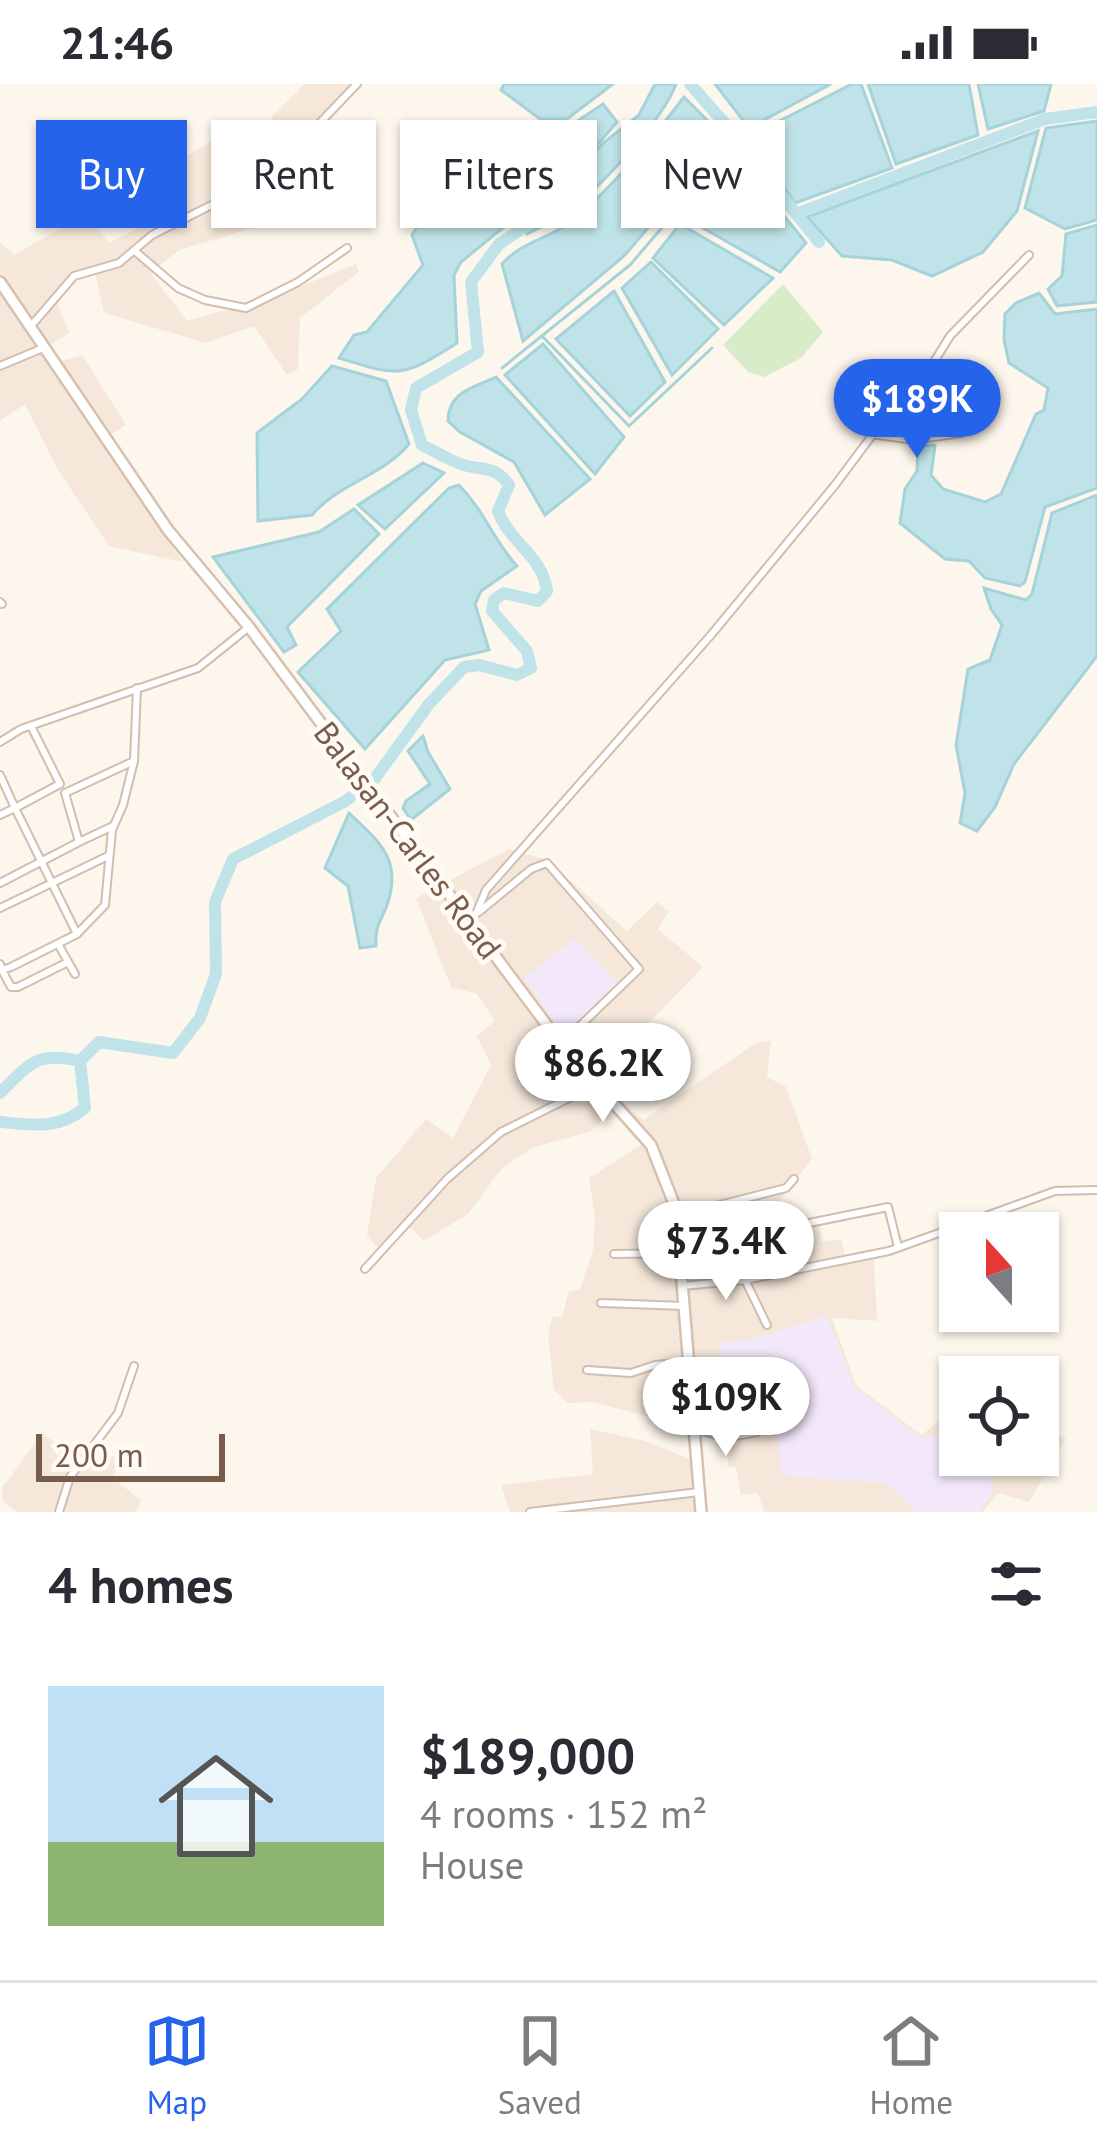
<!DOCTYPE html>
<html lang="en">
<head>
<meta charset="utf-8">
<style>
	:root { --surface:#fff; --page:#f7f7f7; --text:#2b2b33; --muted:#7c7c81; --line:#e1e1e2; --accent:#2563eb }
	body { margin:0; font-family:"PT Sans",sans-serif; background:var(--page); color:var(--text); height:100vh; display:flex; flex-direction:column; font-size:45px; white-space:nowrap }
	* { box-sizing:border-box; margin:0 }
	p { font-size:39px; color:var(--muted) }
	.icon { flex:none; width:66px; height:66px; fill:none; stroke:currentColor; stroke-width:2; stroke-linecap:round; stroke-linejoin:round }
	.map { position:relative; height:1428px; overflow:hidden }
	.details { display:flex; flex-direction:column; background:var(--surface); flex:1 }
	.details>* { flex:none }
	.hud { position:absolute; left:36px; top:36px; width:1026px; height:108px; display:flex; gap:24px }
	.needle { width:78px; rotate:339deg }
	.controls { position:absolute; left:939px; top:1128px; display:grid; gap:24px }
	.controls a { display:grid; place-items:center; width:120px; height:120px; border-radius:0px; background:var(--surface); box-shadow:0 3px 9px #0004; font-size:60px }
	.scale { position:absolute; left:36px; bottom:30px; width:189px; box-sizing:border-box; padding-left:12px; border:6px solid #7a5c4d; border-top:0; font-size:33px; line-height:42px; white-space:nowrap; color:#7a5c4d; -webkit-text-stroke:9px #fffaf3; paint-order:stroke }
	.price { position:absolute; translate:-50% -102px; padding:0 27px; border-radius:42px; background:#fff; color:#222; font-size:39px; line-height:78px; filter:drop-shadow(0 3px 6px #0008) }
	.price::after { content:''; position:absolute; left:50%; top:72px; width:36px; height:27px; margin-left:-18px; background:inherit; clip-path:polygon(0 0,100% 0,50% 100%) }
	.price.current { background:var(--accent); color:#fff }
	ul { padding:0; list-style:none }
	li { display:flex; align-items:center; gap:36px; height:300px; padding:0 48px }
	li+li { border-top:3px solid var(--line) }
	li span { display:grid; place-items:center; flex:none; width:336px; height:240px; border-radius:0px; color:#555 }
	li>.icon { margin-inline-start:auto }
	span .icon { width:144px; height:144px; fill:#fffc; stroke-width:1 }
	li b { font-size:51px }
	h2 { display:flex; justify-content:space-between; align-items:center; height:144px; padding:0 48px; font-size:51px }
	.chip { padding:0 42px; border-radius:0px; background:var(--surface); box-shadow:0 3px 9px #0004; font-size:42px; line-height:108px }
	.chip.current { background:var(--accent); color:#fff }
	.status { display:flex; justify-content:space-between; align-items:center; height:84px; padding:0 60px; background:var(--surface); direction:ltr }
	.status svg { height:33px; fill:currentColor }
	.tabs { display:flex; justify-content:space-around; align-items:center; height:168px; border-top:3px solid var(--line); background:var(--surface); font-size:33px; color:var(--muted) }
	.tabs a { display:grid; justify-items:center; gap:6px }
	.tabs .current { color:var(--accent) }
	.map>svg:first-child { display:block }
	.residential { fill:#f5e8da }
	.education { fill:#f3e8fa }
	.green { fill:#d8ecc9 }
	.water { fill:#bfe3e8; stroke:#a5d3da; stroke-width:3 }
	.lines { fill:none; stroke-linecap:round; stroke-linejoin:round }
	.stream { stroke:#a5d3da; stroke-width:3 }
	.river { stroke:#bfe3e8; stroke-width:12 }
	.minor-casing { stroke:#d1beb0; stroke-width:10 }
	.secondary-casing { stroke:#d6c0b0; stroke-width:14 }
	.minor { stroke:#fff; stroke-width:6 }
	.secondary { stroke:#fff; stroke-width:9 }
	.labels { text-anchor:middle; stroke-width:10; stroke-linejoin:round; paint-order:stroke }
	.street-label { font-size:33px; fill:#7a5c4d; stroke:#fffaf3 }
</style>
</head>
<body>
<div class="status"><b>21:46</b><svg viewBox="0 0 49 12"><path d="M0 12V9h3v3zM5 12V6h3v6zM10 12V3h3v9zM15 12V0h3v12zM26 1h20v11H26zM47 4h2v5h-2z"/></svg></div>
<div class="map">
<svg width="1097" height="1428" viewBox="0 0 1097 1428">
	<rect width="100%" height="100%" fill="#fdf6ec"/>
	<!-- residential -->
	<g class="residential">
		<polygon points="305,0 357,0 316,39 332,67 264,140 180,166 150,188 187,237 279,211 356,180 359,188 300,234 298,285 287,291 254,242 206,259 104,229 95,189 72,197 57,217 69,249 48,262 59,277 83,272 126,341 102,356 183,478 109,462 58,386 25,320 0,337 0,158 14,171 86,130 109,159 142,142 124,111 224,49 242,87 285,61 271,33"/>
		<polygon points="509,765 547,776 627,847 657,818 669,828 658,845 703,883 616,973 631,988 616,1011 643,1036 756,959 771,957 767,993 786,1003 812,1075 779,1117 785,1144 819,1139 822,1158 841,1155 847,1180 874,1174 877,1237 832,1234 856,1301 921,1351 960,1322 960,1371 1038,1371 1038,1339 1066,1355 1029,1418 998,1409 983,1428 764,1428 758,1409 741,1411 736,1384 729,1383 725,1356 733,1353 730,1338 662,1336 592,1318 568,1319 554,1306 548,1250 553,1232 562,1233 569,1207 580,1205 593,1166 595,1134 589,1094 642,1060 612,1027 591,1047 532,1064 502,1084 468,1130 424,1157 405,1139 378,1164 367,1152 376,1094 426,1035 453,1054 491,981 477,952 495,937 477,910 451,903 416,814"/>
		<polygon points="590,1345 645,1357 690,1375 697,1428 510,1428 501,1401 593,1390"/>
		<polygon points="42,1350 85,1376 94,1366 124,1376 112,1394 141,1416 136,1428 17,1428 3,1418 2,1404"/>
	</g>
	<!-- education -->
	<g class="education">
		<polygon points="575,854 618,900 563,951 524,894"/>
		<polygon points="827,1232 855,1304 922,1354 960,1343 960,1371 993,1371 991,1410 978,1428 917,1428 887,1399 782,1392 773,1326 729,1333 726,1306 707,1307 706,1294 723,1292 720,1258 752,1255"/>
	</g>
	<!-- green -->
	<polygon class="green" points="783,200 823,248 801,274 764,293 748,288 723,261"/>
	<!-- water -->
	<g class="water">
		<polygon points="504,0 613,0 567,35 540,35 501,6"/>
		<path d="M655,0h21c-13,36 -81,110 -114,132 -11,7 -24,12 -35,18l-5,-13 46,-36 34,-41 37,-29z"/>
		<polygon points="715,0 831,0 749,44"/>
		<polygon points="852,0 861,0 892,84 795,119 748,53"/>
		<polygon points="868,0 969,0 978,51 896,80"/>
		<polygon points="978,0 1051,0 1044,27 988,45"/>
		<path d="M684,13l41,41 -101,118 -101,85 -21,-77c20,-23 50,-26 73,-45 41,-36 76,-79 109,-122z"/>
		<polygon points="603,20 617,38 568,95 538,119 485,54 505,41 573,40"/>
		<polygon points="1097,37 1097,136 1065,145 1025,124 1046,44"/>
		<polygon points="1038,47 1017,127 983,168 932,192 892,176 842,172 807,133"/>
		<path d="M468,64l53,65 -60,49 -7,13 3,68c-55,35 -57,34 -118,15l15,-23 13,-3 56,-67 -11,-30z"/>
		<polygon points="735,71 806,159 780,188 684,133"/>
		<polygon points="680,140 773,194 724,241 653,174"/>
		<polygon points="1097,141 1097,218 1057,222 1048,205 1062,192 1066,150"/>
		<polygon points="651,178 718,245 672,291 622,204"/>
		<polygon points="614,207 665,298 630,332 556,255"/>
		<polygon points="1039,209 1055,230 1097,225 1097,404 1045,423 1025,498 1020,502 985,494 969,477 945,475 900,439 905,405 917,387 918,362 935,361 931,391 943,405 985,418 1001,410 1036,330 1044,326 1048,304 1009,279 1004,256 1005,230 1016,219"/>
		<polygon points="543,260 624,353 595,390 505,291"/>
		<path d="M332,282l54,15 23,63c-25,31 -71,40 -97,71l-54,6 -1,-88 45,-34z"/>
		<path d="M496,293l94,102 -45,36 -31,-53 -54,-30 -12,-11c0,-29 25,-33 48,-44z"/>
		<polygon points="423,379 444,389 385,445 358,421"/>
		<path d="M459,401c27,28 32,52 58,81l-36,25 -6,13 14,46 -44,10 -80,89 -67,-77 43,-41 -14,-22 122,-121z"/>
		<polygon points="1097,411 1097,572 1014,680 995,723 977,747 960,739 965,709 956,661 968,585 990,576 1002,541 991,525 984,504 1026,516 1032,510 1052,429"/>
		<polygon points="354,425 379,450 287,543 296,561 284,568 213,473 319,448"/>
		<polygon points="423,652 428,668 450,705 411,736 403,724 406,717 430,700 408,667"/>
		<path d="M349,729c28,27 53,45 39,89 -6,20 -13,20 -12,44l-16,2 -12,-62 -23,-18z"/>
	</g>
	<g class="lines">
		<!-- stream -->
		<g class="stream">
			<polyline points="543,253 629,342 712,264"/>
			<polyline points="502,284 630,181 729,65"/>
		</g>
		<!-- river -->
		<g class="river">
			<polyline points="690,0 734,50 737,57 729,65"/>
			<polyline points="737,57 819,158"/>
			<polyline points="796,130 1045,35 1097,28"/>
			<path d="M0,1009c30,-30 37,-42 80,-32"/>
			<path d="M0,1038c33,3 58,8 85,-14l-5,-47 19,-19 74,11 27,-35 16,-44 -1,-72 18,-43 111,-57 29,-21 56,-77 35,-37 15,-2 38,10 14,-7 -4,-17 -35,-40 2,-11 10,-7 34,8 9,-10c-4,-35 -38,-49 -49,-80l11,-26c-15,-22 -30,-13 -51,-22 -12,-5 -24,-12 -36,-18l-11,-35 5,-22 62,-36 -7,-70 28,-38 39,-26"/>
		</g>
		<!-- minor casing -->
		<g class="minor-casing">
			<g id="minor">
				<polyline points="136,168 178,204 205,216 246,224 298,198 347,164"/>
				<polyline points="31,242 74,192 119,179 152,151 269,92 357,0"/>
				<polyline points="0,282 43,264"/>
				<polyline points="871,350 914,356 961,349"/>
				<polyline points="0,518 2,520"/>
				<polyline points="31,642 60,700 15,724 77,850"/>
				<polyline points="0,658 21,645 198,584 249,543"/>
				<polyline points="0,691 15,724 0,731"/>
				<polyline points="113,742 79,758 65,709 134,677"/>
				<polyline points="0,799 79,758"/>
				<polyline points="0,824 108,772"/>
				<polyline points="479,828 531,785 547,779 639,885 561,960"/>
				<polyline points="476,830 486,806 711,551 835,401 894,322 921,299 950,252 1029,171"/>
				<polyline points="58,860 75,890"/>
				<polyline points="0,880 2,886 11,883 77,850 105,821 112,746 123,721 134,677 137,604"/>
				<polyline points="2,886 11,903 18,903 68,878"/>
				<polyline points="676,1132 786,1104 794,1095"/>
				<polyline points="898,1163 888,1123 740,1153 734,1162 745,1196 889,1167 1055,1107 1097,1106"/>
				<polyline points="614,1170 680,1169"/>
				<polyline points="365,1185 447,1095 501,1048 595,1001"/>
				<polyline points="682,1202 745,1196 767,1241"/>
				<polyline points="601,1219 684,1222"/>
				<polyline points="587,1286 631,1289 655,1281 689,1278"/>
				<polyline points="695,1344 725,1354 757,1348"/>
				<polyline points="59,1428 70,1393 118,1329 134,1282"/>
				<polyline points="530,1428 699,1408"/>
			</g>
		</g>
		<!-- secondary casing -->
		<g class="secondary-casing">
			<polyline id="secondary" points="0,198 168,446 249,543 561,960 651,1061 676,1125 701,1428"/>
		</g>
		<!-- minor -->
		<use href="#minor" class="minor"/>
		<!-- secondary -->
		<use href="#secondary" class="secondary"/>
	</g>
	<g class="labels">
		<!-- street labels -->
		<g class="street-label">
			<text transform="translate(408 756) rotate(53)" y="12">Balasan-Carles Road</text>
		</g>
	</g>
</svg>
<div class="controls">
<a><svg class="needle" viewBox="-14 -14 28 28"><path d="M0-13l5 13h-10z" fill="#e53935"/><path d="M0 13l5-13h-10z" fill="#7c7c81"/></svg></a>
<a><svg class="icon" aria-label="locate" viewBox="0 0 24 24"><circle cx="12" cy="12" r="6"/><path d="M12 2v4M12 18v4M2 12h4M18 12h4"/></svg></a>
</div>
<div class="scale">200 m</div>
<b class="price current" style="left:917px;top:377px">$189K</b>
<b class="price" style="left:603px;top:1041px">$86.2K</b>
<b class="price" style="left:726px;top:1219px">$73.4K</b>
<b class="price" style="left:726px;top:1375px">$109K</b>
<div class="hud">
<a class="chip current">Buy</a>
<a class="chip">Rent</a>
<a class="chip">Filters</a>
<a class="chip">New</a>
</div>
</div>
<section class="details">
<h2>4 homes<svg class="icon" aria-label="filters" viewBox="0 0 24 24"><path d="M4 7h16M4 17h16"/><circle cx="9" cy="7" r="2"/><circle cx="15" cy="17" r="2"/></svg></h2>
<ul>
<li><span style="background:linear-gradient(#bfe0f5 65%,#8fb573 0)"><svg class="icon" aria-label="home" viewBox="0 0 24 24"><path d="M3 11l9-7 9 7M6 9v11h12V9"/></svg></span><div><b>$189,000</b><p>4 rooms · 152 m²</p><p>House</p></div></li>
</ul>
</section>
<nav class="tabs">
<a class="current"><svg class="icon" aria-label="map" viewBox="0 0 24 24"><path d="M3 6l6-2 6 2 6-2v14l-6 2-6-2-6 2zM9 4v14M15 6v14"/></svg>Map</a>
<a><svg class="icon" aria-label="saved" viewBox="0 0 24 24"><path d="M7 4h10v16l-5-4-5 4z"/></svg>Saved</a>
<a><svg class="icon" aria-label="home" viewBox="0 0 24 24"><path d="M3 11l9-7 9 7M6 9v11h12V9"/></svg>Home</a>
</nav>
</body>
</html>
